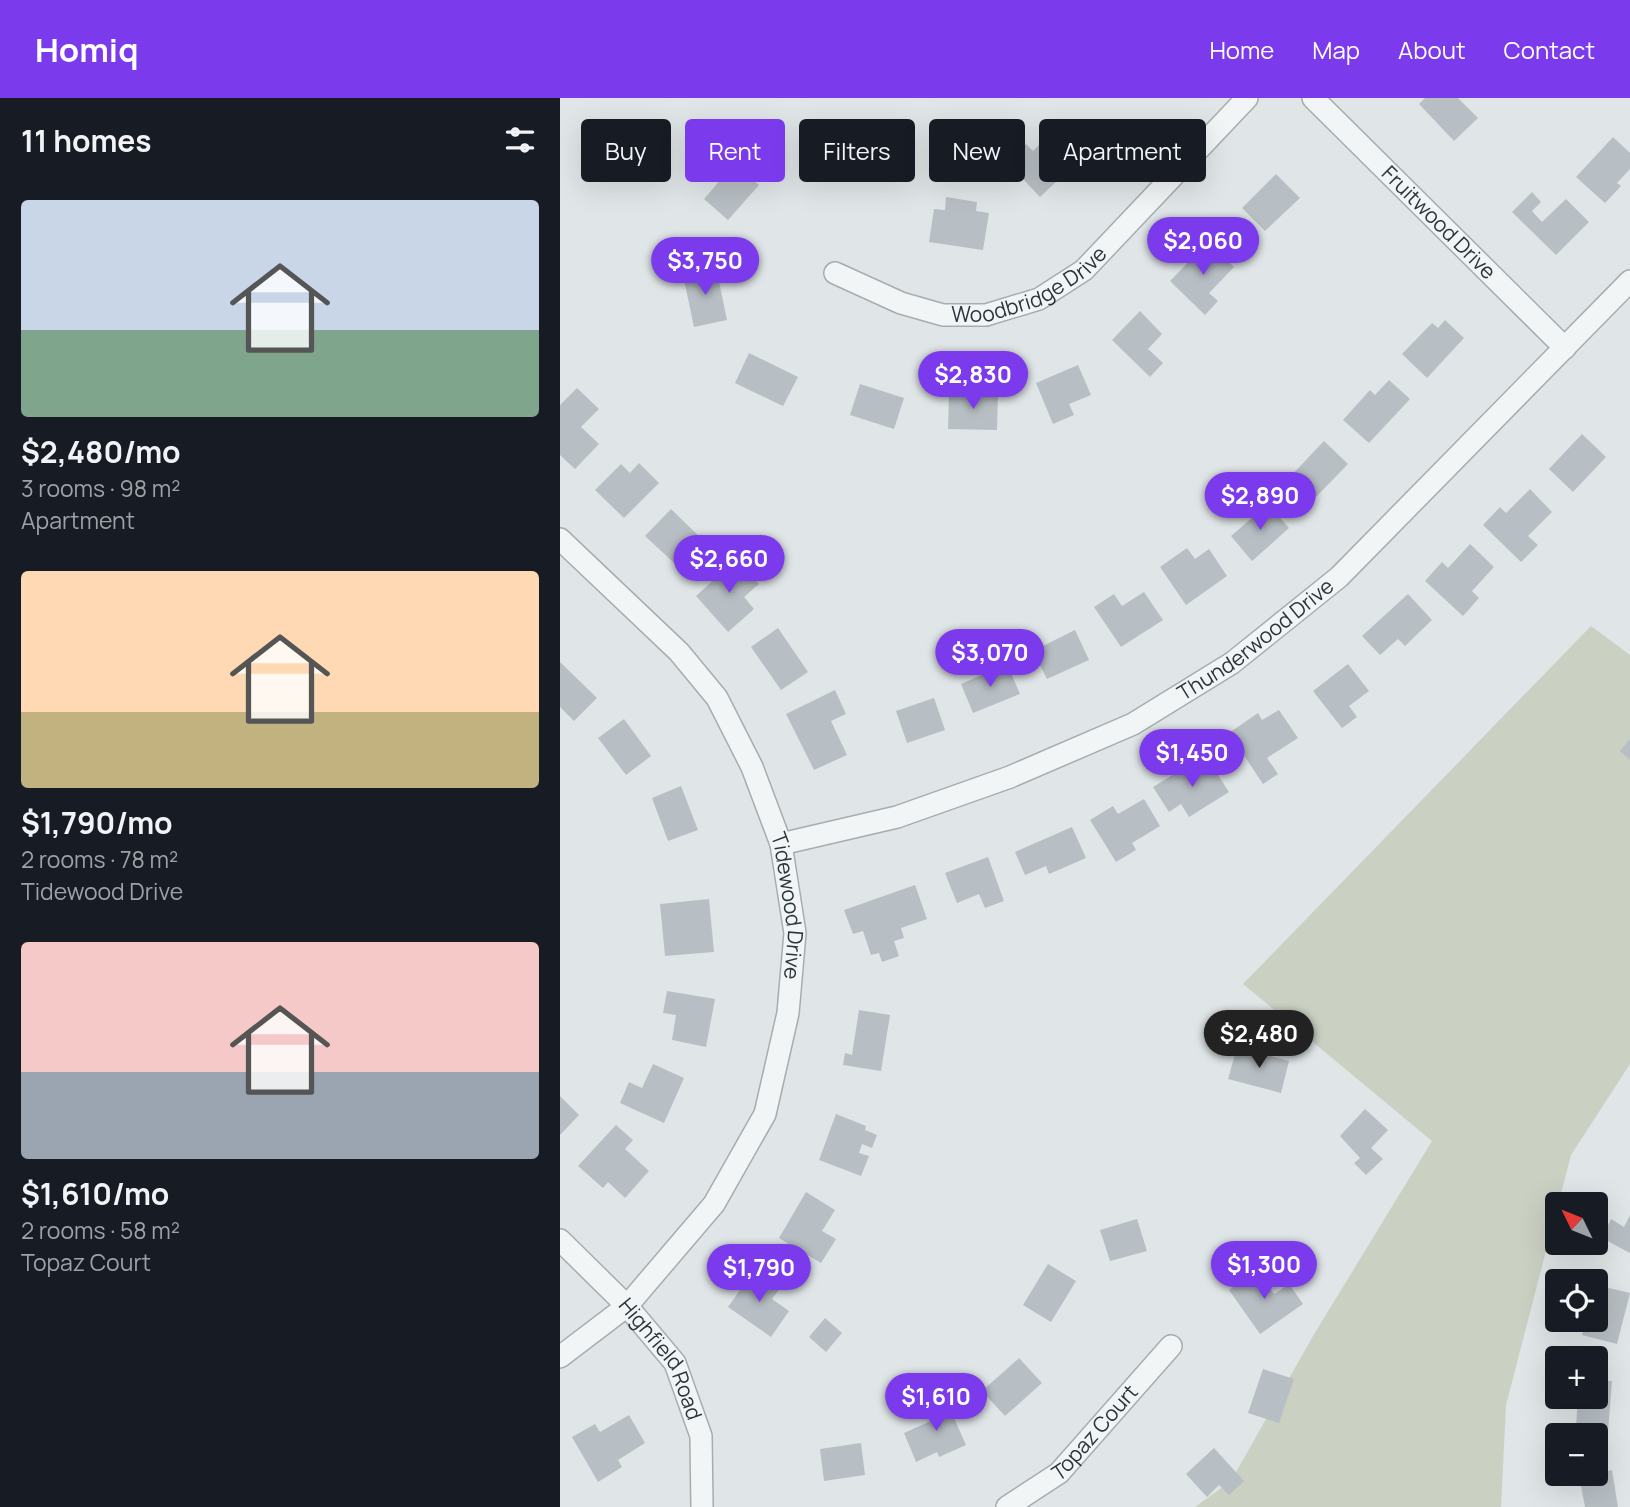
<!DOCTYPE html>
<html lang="en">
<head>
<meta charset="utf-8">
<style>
	:root { --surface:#171b24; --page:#20242c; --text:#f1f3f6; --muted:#9ea1a6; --accent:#7c3aed }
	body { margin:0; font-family:Manrope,sans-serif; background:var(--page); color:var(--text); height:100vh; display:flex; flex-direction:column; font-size:26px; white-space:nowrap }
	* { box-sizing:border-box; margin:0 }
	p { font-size:23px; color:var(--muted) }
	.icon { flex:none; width:38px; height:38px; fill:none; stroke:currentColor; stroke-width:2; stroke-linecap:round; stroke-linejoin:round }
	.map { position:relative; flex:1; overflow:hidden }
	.drawer { display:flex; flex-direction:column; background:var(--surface); width:560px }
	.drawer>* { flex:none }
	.top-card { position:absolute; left:21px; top:21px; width:665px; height:63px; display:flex; gap:14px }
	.needle { width:46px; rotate:313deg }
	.tools { position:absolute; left:985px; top:1094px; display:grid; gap:14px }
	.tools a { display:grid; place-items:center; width:63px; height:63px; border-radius:7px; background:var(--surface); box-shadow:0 7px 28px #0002; font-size:35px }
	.price { position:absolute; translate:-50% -60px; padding:0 16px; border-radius:24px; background:var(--accent); color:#fff; font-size:23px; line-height:46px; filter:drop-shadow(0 2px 4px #0008) }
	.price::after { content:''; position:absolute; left:50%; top:42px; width:21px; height:16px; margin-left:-10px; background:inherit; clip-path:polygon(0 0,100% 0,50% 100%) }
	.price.active { background:#222; color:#fff }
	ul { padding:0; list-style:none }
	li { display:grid; align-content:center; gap:14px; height:371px; padding:0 21px }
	li span { display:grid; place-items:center; height:217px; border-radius:7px; color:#555 }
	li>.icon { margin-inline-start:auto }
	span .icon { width:126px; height:126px; fill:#fffc; stroke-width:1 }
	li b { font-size:30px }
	h2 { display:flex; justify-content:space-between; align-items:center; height:84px; padding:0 21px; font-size:30px }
	.chip { padding:0 24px; border-radius:7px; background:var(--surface); box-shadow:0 7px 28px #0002; font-size:24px; line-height:63px }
	.chip.active { background:var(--accent); color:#fff }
	header { display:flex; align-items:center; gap:42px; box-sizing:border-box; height:98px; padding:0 35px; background:var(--accent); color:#fff }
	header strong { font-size:33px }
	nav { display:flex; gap:38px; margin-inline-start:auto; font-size:24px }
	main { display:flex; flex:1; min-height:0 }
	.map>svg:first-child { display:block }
	.green { fill:#cad0c2 }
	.building { fill:#b8bfc4 }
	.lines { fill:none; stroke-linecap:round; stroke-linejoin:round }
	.minor-casing { stroke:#a6adb1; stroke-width:24 }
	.minor { stroke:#f2f5f6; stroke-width:21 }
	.labels { text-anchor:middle; stroke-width:7; stroke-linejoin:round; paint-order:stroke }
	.street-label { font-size:21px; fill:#2a363d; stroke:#eff3f5 }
</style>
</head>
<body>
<header>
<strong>Homiq</strong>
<nav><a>Home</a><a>Map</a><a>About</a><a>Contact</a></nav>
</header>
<main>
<section class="drawer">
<h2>11 homes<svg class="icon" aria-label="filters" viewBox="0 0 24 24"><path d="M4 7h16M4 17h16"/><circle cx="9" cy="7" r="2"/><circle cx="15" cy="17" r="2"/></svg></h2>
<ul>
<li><span style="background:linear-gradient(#c9d6e8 60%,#7fa58c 0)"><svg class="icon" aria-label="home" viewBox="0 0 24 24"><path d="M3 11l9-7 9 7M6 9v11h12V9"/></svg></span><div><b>$2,480/mo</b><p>3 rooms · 98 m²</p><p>Apartment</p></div></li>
<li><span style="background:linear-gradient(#ffd9b3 65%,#c2b280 0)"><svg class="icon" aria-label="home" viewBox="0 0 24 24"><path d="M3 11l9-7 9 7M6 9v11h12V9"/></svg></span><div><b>$1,790/mo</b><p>2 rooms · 78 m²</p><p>Tidewood Drive</p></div></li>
<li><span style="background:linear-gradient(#f6c9c9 60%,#9aa5b1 0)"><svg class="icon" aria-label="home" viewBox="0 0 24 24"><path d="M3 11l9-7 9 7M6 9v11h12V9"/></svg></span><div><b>$1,610/mo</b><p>2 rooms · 58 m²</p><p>Topaz Court</p></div></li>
</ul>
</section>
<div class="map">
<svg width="1070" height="1409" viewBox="0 0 1070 1409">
	<rect width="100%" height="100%" fill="#e0e5e7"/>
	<!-- green -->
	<polygon class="green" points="1031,528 1070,557 1070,966 1011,1057 946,1307 941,1409 635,1409 671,1383 753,1238 872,1043 683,886"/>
	<!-- building -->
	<g class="building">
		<polygon points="865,0 898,0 918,20 894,43 859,6"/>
		<polygon points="489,37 516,65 480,99 447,64 466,46 473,53"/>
		<polygon points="248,38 297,39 296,72 248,71"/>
		<polygon points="1053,39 1070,55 1070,71 1057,85 1061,88 1045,105 1016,79"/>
		<polygon points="174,66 199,87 168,122 144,101"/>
		<polygon points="716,76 740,100 705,133 682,110"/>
		<polygon points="972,94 981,104 972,113 982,124 1006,101 1029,124 996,157 952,114"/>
		<polygon points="386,99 417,104 416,113 429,115 423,152 369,144 374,111 385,112"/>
		<polygon points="648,144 674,169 649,195 658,203 645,217 610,183"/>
		<polygon points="156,169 167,222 134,229 123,177"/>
		<polygon points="580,213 602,236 588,251 603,265 590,279 552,242"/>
		<polygon points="885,222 904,240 867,280 842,256 872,225 878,230"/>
		<polygon points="189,255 238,279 223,308 175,285"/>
		<polygon points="518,267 531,297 509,306 514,317 493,326 476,285"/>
		<polygon points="829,282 850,301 809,345 783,322 810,292 815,297"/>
		<polygon points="300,286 344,300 334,331 290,317"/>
		<polygon points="17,290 39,311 21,329 39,346 15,371 0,357 0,307"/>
		<polygon points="389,294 438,295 437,332 388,331"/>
		<polygon points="1022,336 1046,359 1013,394 989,371"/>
		<polygon points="764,343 788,366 751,404 728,381"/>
		<polygon points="79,365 99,385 64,420 35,392 61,366 70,375"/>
		<polygon points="970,391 992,414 968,438 978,447 961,464 923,427 940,409 946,415"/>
		<polygon points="708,406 729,430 692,463 671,438"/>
		<polygon points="111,411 150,449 125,475 85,438"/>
		<polygon points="910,446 934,469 912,493 919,500 903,518 865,483 882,464 888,470"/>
		<polygon points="627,450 635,461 649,451 667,478 626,507 600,469"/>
		<polygon points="177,461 199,486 184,499 194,511 168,534 136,498"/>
		<polygon points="584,494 603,522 561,549 534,509 554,496 562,508"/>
		<polygon points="848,496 872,522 845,548 838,541 820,557 802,538"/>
		<polygon points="218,530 248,574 221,592 191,549"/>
		<polygon points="515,532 529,562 487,581 473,553"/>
		<polygon points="0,564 37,600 14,623 0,609"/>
		<polygon points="447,566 460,596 413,615 401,586"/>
		<polygon points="788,566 809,593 789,608 797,619 782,630 753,593"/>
		<polygon points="275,592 286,616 271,623 287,657 254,672 226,616"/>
		<polygon points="374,600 385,632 347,645 336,613"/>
		<polygon points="719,612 738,640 707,660 718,676 703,686 669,635 698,615 702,622"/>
		<polygon points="64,621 91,658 66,677 38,640"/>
		<polygon points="1070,641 1070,662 1060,653"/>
		<polygon points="649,663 669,694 629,719 621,706 609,714 593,689 629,667 633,673"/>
		<polygon points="121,688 138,732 108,743 92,700"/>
		<polygon points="584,701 600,728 572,745 576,752 556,764 530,722 553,708 558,716"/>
		<polygon points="512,729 526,760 489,776 486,768 465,777 455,754"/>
		<polygon points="428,759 444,803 425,810 419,796 397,805 385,775"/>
		<polygon points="355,787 367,821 341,830 344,840 334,843 339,858 322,864 319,855 311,857 303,833 293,836 284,812"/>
		<polygon points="149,801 154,854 105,858 100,806"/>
		<polygon points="107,893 155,901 146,949 112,942 116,917 103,915"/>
		<polygon points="299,912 330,917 321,973 283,967 285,955 292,957"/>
		<polygon points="677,949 729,963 721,995 668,981"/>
		<polygon points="93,966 124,980 104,1025 60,1005 69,984 82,990"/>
		<polygon points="0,998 19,1017 0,1037"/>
		<polygon points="805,1011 828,1032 811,1050 823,1061 806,1077 794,1065 800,1060 780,1038"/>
		<polygon points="276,1016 306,1028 305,1032 317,1037 312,1050 302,1046 299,1055 309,1058 301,1078 259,1062"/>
		<polygon points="56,1027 73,1042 65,1051 89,1073 65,1100 48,1084 43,1090 18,1068"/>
		<polygon points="246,1094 275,1112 262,1133 276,1141 261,1165 219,1140"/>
		<polygon points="1070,1117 1070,1155 1042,1140 1051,1121 1064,1129"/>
		<polygon points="577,1121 587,1153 550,1163 540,1132"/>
		<polygon points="488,1166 516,1183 491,1224 463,1207"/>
		<polygon points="194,1172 220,1190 212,1201 229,1213 211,1239 168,1209"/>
		<polygon points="697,1172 714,1196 729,1186 743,1206 700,1236 669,1192"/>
		<polygon points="1036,1187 1070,1195 1057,1246 1022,1237 1026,1222 1036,1222"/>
		<polygon points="265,1220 282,1235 266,1254 249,1239"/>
		<polygon points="459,1260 482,1285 445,1318 422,1293"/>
		<polygon points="703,1271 734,1281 719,1325 688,1315"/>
		<polygon points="1036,1282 1052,1283 1048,1333 1016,1330 1018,1298 1036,1298"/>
		<polygon points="385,1300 406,1347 379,1359 377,1354 356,1364 344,1335 371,1323 365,1309"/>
		<polygon points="69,1317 85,1345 58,1362 62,1369 38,1384 12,1339 35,1326 40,1334"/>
		<polygon points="301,1345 305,1377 264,1383 260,1351"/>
		<polygon points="654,1350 684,1383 669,1397 659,1387 647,1399 626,1376"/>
		<polygon points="1052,1372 1058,1409 1025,1409 1019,1378"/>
	</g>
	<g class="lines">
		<!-- minor casing -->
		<g class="minor-casing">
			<g id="minor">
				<path id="s1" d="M753,0l252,250"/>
				<path id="s2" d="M275,175l66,30 42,12h43l53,-16 45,-29 163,-172"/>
				<path id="s3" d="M0,441l119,113 38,46 35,69 29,77 14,89 -7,80 -23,101 -51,90 -87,102 -67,51"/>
				<path id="s4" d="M221,746l116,-27 113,-40 123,-53 99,-61 107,-86 291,-296"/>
				<path id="s5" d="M0,1142l67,66 48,57 26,73 1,71"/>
				<path id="s6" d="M447,1409l52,-34 112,-127"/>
			</g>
		</g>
		<!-- minor -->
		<use href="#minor" class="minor"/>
	</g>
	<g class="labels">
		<!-- street labels -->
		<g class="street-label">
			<text dy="7" stroke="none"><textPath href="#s1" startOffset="177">Fruitwood Drive</textPath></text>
			<text dy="7" stroke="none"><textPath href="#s2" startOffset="210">Woodbridge Drive</textPath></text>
			<text dy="7" stroke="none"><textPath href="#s4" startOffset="522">Thunderwood Drive</textPath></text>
			<text dy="7" stroke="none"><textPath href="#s3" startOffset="446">Tidewood Drive</textPath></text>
			<text dy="7" stroke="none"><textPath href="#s5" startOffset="158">Highfield Road</textPath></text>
			<text dy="7" stroke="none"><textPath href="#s6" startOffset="116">Topaz Court</textPath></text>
		</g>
	</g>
</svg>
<div class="tools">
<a><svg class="needle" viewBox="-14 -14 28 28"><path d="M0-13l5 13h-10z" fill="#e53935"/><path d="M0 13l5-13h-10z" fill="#9ea1a6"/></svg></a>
<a><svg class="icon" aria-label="locate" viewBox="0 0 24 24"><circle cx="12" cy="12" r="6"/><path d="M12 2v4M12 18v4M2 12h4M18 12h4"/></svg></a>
<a>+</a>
<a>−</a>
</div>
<b class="price" style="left:643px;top:179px">$2,060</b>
<b class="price" style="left:145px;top:199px">$3,750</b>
<b class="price" style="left:413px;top:313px">$2,830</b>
<b class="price" style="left:700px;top:434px">$2,890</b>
<b class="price" style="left:169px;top:497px">$2,660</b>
<b class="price" style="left:430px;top:591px">$3,070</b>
<b class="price" style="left:632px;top:691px">$1,450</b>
<b class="price active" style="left:699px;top:972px">$2,480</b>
<b class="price" style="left:704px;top:1203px">$1,300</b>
<b class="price" style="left:199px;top:1206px">$1,790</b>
<b class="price" style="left:376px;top:1335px">$1,610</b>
<div class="top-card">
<a class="chip">Buy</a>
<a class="chip active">Rent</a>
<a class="chip">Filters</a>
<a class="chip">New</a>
<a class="chip">Apartment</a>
</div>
</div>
</main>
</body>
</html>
